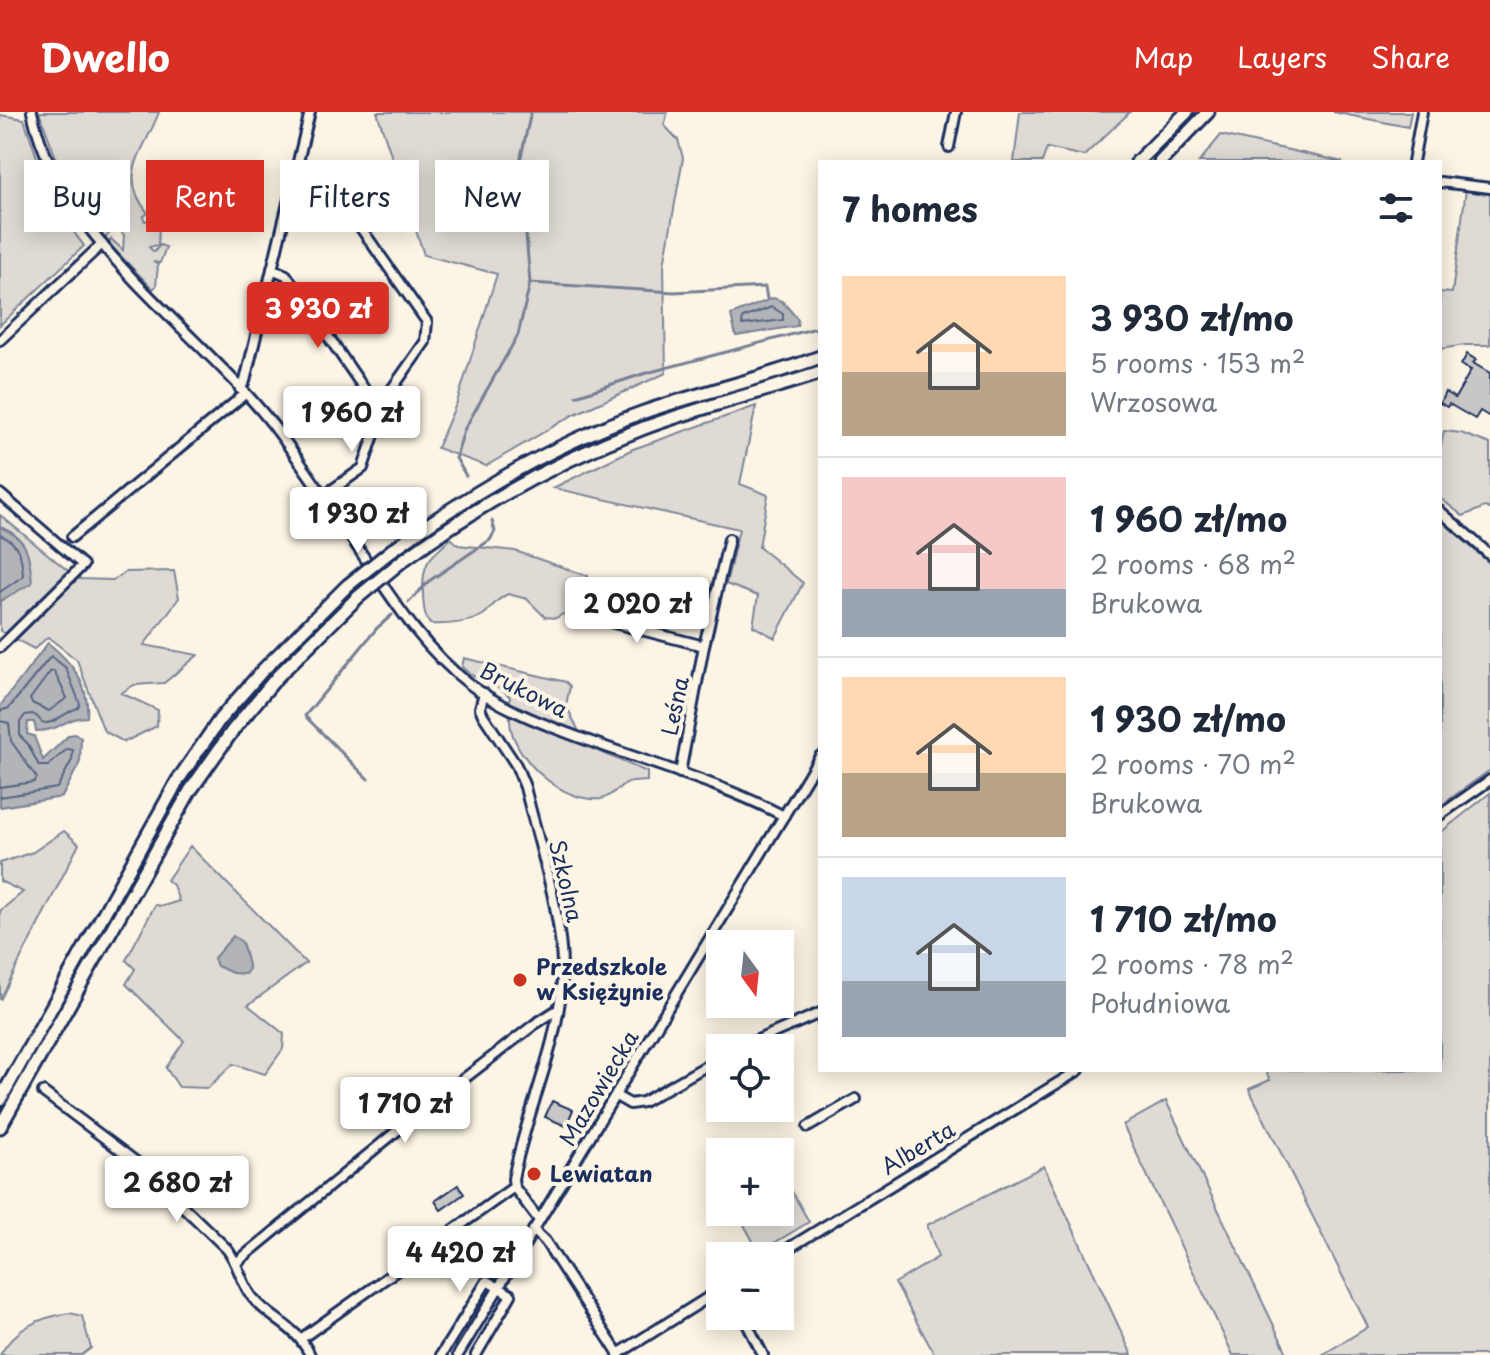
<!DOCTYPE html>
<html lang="en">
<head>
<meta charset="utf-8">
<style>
	:root { --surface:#fff; --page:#f6f6f7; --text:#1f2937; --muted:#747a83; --line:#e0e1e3; --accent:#d93025 }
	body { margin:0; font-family:"Playpen Sans",sans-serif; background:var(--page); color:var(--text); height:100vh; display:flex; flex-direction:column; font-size:30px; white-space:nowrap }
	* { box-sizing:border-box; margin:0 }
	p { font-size:26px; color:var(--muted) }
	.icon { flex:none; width:44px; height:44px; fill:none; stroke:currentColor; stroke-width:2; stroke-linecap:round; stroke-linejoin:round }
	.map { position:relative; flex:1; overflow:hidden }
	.sheet { position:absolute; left:818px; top:48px; width:624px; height:912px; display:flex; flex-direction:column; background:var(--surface); border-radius:0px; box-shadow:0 4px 20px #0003 }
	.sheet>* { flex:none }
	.top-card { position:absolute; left:24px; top:48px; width:674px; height:72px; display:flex; gap:16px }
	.needle { width:52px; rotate:165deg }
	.controls { position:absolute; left:706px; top:818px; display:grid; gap:16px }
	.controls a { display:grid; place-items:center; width:88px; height:88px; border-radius:0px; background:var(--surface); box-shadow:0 4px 20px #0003; font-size:40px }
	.price { position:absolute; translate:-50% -68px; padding:0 18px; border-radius:8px; background:#fff; color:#222; font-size:26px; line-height:52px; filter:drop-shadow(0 2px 4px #0008) }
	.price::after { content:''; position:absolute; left:50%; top:48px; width:24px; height:18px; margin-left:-12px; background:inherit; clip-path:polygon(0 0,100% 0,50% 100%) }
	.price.active { background:var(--accent); color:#fff }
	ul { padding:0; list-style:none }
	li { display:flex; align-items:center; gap:24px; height:200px; padding:0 24px }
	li+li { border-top:2px solid var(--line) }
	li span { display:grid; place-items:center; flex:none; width:224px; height:160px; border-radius:0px; color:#555 }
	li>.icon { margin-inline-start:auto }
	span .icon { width:96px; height:96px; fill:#fffc; stroke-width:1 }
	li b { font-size:34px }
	h2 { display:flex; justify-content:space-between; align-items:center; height:96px; padding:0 24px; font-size:34px }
	.tag { padding:0 28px; border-radius:0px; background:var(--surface); box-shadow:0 4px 20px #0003; font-size:28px; line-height:72px }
	.tag.active { background:var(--accent); color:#fff }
	header { display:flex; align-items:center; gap:48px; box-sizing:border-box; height:112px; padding:0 40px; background:var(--accent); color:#fff }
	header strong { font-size:38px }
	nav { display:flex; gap:44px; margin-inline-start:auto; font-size:28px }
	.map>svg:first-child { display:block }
	.green { fill:#dfdbd4; stroke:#7d8599; stroke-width:2 }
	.water { fill:#b2b4b8; stroke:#767f94; stroke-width:2 }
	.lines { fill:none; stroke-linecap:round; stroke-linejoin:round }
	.shore { stroke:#576482; stroke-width:2 }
	.stream { stroke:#767f94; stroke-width:3 }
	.building { fill:#c8c7c6; stroke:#1b2f5e; stroke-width:2 }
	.minor-casing { stroke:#1b2f5e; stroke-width:14 }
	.secondary-casing { stroke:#1b2f5e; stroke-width:17 }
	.minor { stroke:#fcf5e5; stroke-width:8 }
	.secondary { stroke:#fcf5e5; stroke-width:11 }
	.secondary-bridge-casing { stroke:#1b2f5e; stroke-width:17; stroke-linecap:butt }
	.secondary-bridge { stroke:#fcf5e5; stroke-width:11 }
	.poi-dot { fill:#c8321e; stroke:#fcf5e5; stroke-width:3 }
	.labels { text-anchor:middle; stroke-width:8; stroke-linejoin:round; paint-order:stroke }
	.street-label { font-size:22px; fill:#1b2f5e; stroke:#fcf5e5 }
	.poi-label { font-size:22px; font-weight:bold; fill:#1b2f5e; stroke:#fcf5e5; text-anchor:start }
</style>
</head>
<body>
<header>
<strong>Dwello</strong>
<nav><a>Map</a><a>Layers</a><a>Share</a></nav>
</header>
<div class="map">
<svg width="1490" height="1243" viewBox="0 0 1490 1243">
	<rect width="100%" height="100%" fill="#fcf5e5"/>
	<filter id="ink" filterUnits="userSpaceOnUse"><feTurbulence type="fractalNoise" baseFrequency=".0125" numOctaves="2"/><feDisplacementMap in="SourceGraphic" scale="16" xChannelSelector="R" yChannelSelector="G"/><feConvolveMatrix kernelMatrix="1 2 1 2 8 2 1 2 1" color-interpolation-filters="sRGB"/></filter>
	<g filter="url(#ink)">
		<!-- green -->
		<g class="green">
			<path d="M39,0h120c-14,39 -43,63 -11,101l-5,4 2,4 6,-2 3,-16 7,-1 7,11 -3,11 -6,4 -1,17 -9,2 5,5 6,-7 6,2 -6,16 -7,-1 5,3 -2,21 -3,3 -45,-46 3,-4 12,11 1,-15 -9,-9 -10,13 -22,-30 21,-16 -17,-28 -23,14z"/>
			<polygon points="377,0 668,0 664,13 678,28 683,46 664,153 666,261 573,303 486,354 437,336 457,290 497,162 424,143"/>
			<polygon points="1020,0 1130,0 1084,44 1047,36 1042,50 1014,50"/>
			<polygon points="1333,0 1411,0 1408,15"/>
			<polygon points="0,3 24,7 52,90 84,134 0,213"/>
			<polygon points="1221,23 1343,50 1199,50"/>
			<polygon points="1466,77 1490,80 1490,233 1465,233 1440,237 1440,180 1452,181"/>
			<polygon points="756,294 740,372 768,383 759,435 803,471 775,526 753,514 758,484 726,472 739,417 553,376 633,337"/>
			<polygon points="1444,319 1461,321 1490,332 1490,397 1485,395 1463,404 1440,386 1440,339"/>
			<polygon points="0,403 78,467 113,468 126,460 174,459 179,486 144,533 198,543 164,571 134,573 121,581 158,598 157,614 124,630 104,619 77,548 48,525 34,537 0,519"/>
			<polygon points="1440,407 1490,452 1490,658 1440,694"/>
			<path d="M451,426l7,7 57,6 73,25 -2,18 -14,15 -16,9 -11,-1 -18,-18 -19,-5c-15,7 -16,15 -25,21 -13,8 -38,10 -53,9 -9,-10 -9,-50 -2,-62 5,-9 16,-16 23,-24z"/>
			<path d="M464,546l102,24 4,4 -4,19 20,41 61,26v9c-5,1 -13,0 -19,2 -9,3 -17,14 -27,16 -37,4 -82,-36 -90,-70 -2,-10 -1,-21 -1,-32 -13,-15 -35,-15 -48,-30z"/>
			<polygon points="1490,681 1490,1243 1322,1243 1368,1215 1249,977 1270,968 1266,960 1269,958 1440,958 1440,721"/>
			<polygon points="64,719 79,732 0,888 0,799 23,780 0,769 0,751 33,740"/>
			<polygon points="190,734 306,851 248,893 284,922 283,937 265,962 233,952 208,976 179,975 166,956 184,929 126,872 135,857 126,848 155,793 163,794 179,789 173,773 167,768"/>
			<polygon points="1166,989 1288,1243 1233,1243 1123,1013"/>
			<polygon points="1044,1054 1132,1243 935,1243 895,1171 938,1145 927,1113"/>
			<polygon points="780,1058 809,1110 759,1140 737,1100 780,1100"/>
			<path d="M70,1201l12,3 9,32 -9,7h-82c15,-27 40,-38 70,-42z"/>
		</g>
		<!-- water -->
		<g class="water">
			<polygon points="773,186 782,189 798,207 797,214 736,224 731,203"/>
			<path d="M0,415c28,11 30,28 32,56l-32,18z"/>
			<path d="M48,531c24,19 42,42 39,74 -25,1 -24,14 -51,14l-2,-9h-6l-1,12 7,2 9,24 26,-25 6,-1 6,4 -1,24 -18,35 -62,10v-101z"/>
			<polygon points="233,824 242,830 249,857 245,862 232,861 217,854 214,846"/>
		</g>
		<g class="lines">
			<!-- shore -->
			<g class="shore">
				<polygon points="772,195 783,202 783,208 742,213 743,206"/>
				<path d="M0,423c20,8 22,22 23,41l-23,16"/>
				<polygon points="54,559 67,586 49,599 32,591 30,587 50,560"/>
				<path d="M0,599l9,-3 42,-52 15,12 14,36 -2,4c-10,2 -27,19 -36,14 -3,-3 -5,-7 -10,-8l-7,1 -5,7v14l8,8 11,22h9l19,-17 6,1 -1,10 -15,28 -57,9"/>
				<polyline points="0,609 9,611 11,629 37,666 34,670 0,675"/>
			</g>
			<!-- stream -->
			<g class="stream">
				<polyline points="531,0 520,49 530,171 674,180 765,175 767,187"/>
				<polyline points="576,284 643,262 820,215"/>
				<polyline points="466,364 456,346 464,318 518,223 530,171"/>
				<polyline points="409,490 429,469 490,428 495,419 492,409"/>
				<polyline points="368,667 305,604 377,516 392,503"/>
			</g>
		</g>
		<!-- building -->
		<g class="building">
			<polygon points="1467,242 1476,248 1473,251 1490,261 1490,305 1480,299 1475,307 1449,292 1447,295 1440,291 1445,280 1455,286 1471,258 1461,253"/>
			<polygon points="552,989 573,998 566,1014 545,1005"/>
			<polygon points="458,1073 464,1082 441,1098 435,1089"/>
		</g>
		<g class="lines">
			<!-- minor casing -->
			<g class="minor-casing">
				<g id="minor">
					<path d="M32,0c29,133 169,217 247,321 31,42 60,86 89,130 29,43 58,88 100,120 30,23 67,38 102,51 71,27 147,47 214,82"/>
					<polyline points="949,35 956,0"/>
					<polyline points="1413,50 1422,0"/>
					<polyline points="296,56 325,65 427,210 425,230 387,284 363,356 323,384"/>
					<polyline points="1440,70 1490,76"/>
					<polyline points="272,157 286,163 380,300"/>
					<polyline points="0,228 102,132"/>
					<polyline points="240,277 245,269 310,0"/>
					<polyline points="0,382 83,453 0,535"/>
					<polyline points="1440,399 1490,443"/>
					<polyline points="72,425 245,282"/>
					<polyline points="579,502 704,534"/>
					<path d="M484,581l-4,15 3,7 33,50 9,22c14,59 39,130 37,191 -3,69 -36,133 -49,201l1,8 25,33"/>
					<polyline points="680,661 704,534 729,427"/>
					<polyline points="1440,703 1490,668"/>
					<polyline points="739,936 820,901"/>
					<path d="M43,980l96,72 88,85c12,15 14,35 26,49 19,23 43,27 57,57"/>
					<polyline points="616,984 630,992 643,990 720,946"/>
					<polyline points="808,1015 856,987"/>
					<polyline points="533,1118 545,1129 619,1243"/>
					<polyline points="776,1144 1079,958"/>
					<polyline points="237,1150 409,1009 535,912 557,898"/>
					<polyline points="743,1204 763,1243"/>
					<polyline points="302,1226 514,1075"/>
					<polyline points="618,1242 720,1178"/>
					<polyline points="441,1243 487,1169 511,1183 476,1243"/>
					<polyline points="458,1243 820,644"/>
				</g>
			</g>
			<!-- secondary casing -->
			<g class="secondary-casing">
				<g id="secondary">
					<polyline points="1137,50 1187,0"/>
					<polyline points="1160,50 1208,0"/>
					<path d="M392,438c77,-56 161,-106 252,-138 58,-20 118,-33 176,-55"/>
					<path d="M402,449c74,-55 155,-100 242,-133 57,-21 118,-36 176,-55"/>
					<polyline points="0,988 178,668 220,607 262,559 347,474"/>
					<polyline points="0,1015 190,679 233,618 277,565 357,486"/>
				</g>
			</g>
			<!-- minor -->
			<use href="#minor" class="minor"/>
			<!-- secondary -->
			<use href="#secondary" class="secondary"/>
			<!-- secondary-bridge casing -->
			<g class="secondary-bridge-casing">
				<g id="secondary-bridge">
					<polyline points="347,474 392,438"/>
					<polyline points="357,486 402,449"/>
				</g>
			</g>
			<!-- secondary-bridge -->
			<use href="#secondary-bridge" class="secondary-bridge"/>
		</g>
	</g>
	<!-- markers -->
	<g class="poi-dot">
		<circle cx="520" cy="868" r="8"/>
		<circle cx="534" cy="1062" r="8"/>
	</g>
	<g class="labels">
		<!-- street labels -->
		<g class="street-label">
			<text transform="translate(524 578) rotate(27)" y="8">Brukowa</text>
			<text transform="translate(675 594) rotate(-78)" y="8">Leśna</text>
			<text transform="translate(566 769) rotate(77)" y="8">Szkolna</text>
			<text transform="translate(599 976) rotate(-59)" y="8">Mazowiecka</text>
			<text transform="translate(918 1036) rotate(-31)" y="8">Alberta</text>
		</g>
		<!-- poi labels -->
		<g class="poi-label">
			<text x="536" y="863">Przedszkole<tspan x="536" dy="25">w Księżynie</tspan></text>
			<text x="550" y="1070">Lewiatan</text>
		</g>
	</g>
</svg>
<div class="controls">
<a><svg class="needle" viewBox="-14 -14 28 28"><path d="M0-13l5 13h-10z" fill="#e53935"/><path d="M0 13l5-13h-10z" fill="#747a83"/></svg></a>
<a><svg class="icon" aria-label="locate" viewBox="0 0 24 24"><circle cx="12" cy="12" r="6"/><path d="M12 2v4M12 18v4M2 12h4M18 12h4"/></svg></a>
<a>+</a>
<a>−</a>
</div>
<b class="price active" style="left:318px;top:238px">3 930 zł</b>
<b class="price" style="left:352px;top:342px">1 960 zł</b>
<b class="price" style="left:358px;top:443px">1 930 zł</b>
<b class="price" style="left:637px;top:533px">2 020 zł</b>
<b class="price" style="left:405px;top:1033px">1 710 zł</b>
<b class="price" style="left:177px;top:1112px">2 680 zł</b>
<b class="price" style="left:460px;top:1182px">4 420 zł</b>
<div class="top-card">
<a class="tag">Buy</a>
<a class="tag active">Rent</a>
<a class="tag">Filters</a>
<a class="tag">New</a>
</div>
<section class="sheet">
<h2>7 homes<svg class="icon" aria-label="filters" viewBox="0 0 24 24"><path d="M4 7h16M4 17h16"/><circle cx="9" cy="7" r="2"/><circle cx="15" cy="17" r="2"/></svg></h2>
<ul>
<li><span style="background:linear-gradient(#ffd9b3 60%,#b9a48a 0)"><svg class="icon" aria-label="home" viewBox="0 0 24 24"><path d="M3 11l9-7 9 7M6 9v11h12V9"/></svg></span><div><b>3 930 zł/mo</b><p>5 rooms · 153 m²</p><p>Wrzosowa</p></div></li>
<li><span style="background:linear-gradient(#f6c9c9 70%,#9aa5b1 0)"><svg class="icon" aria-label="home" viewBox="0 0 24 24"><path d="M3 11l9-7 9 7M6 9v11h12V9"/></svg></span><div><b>1 960 zł/mo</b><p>2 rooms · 68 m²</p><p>Brukowa</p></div></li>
<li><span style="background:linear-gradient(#ffd9b3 60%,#b9a48a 0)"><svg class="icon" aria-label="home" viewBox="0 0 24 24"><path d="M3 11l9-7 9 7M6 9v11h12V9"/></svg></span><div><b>1 930 zł/mo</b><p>2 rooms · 70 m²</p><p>Brukowa</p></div></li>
<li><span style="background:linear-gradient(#c9d6e8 65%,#9aa5b1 0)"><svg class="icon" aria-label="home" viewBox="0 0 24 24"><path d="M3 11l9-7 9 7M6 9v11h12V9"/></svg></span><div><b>1 710 zł/mo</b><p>2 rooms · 78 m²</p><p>Południowa</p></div></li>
</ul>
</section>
</div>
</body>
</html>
